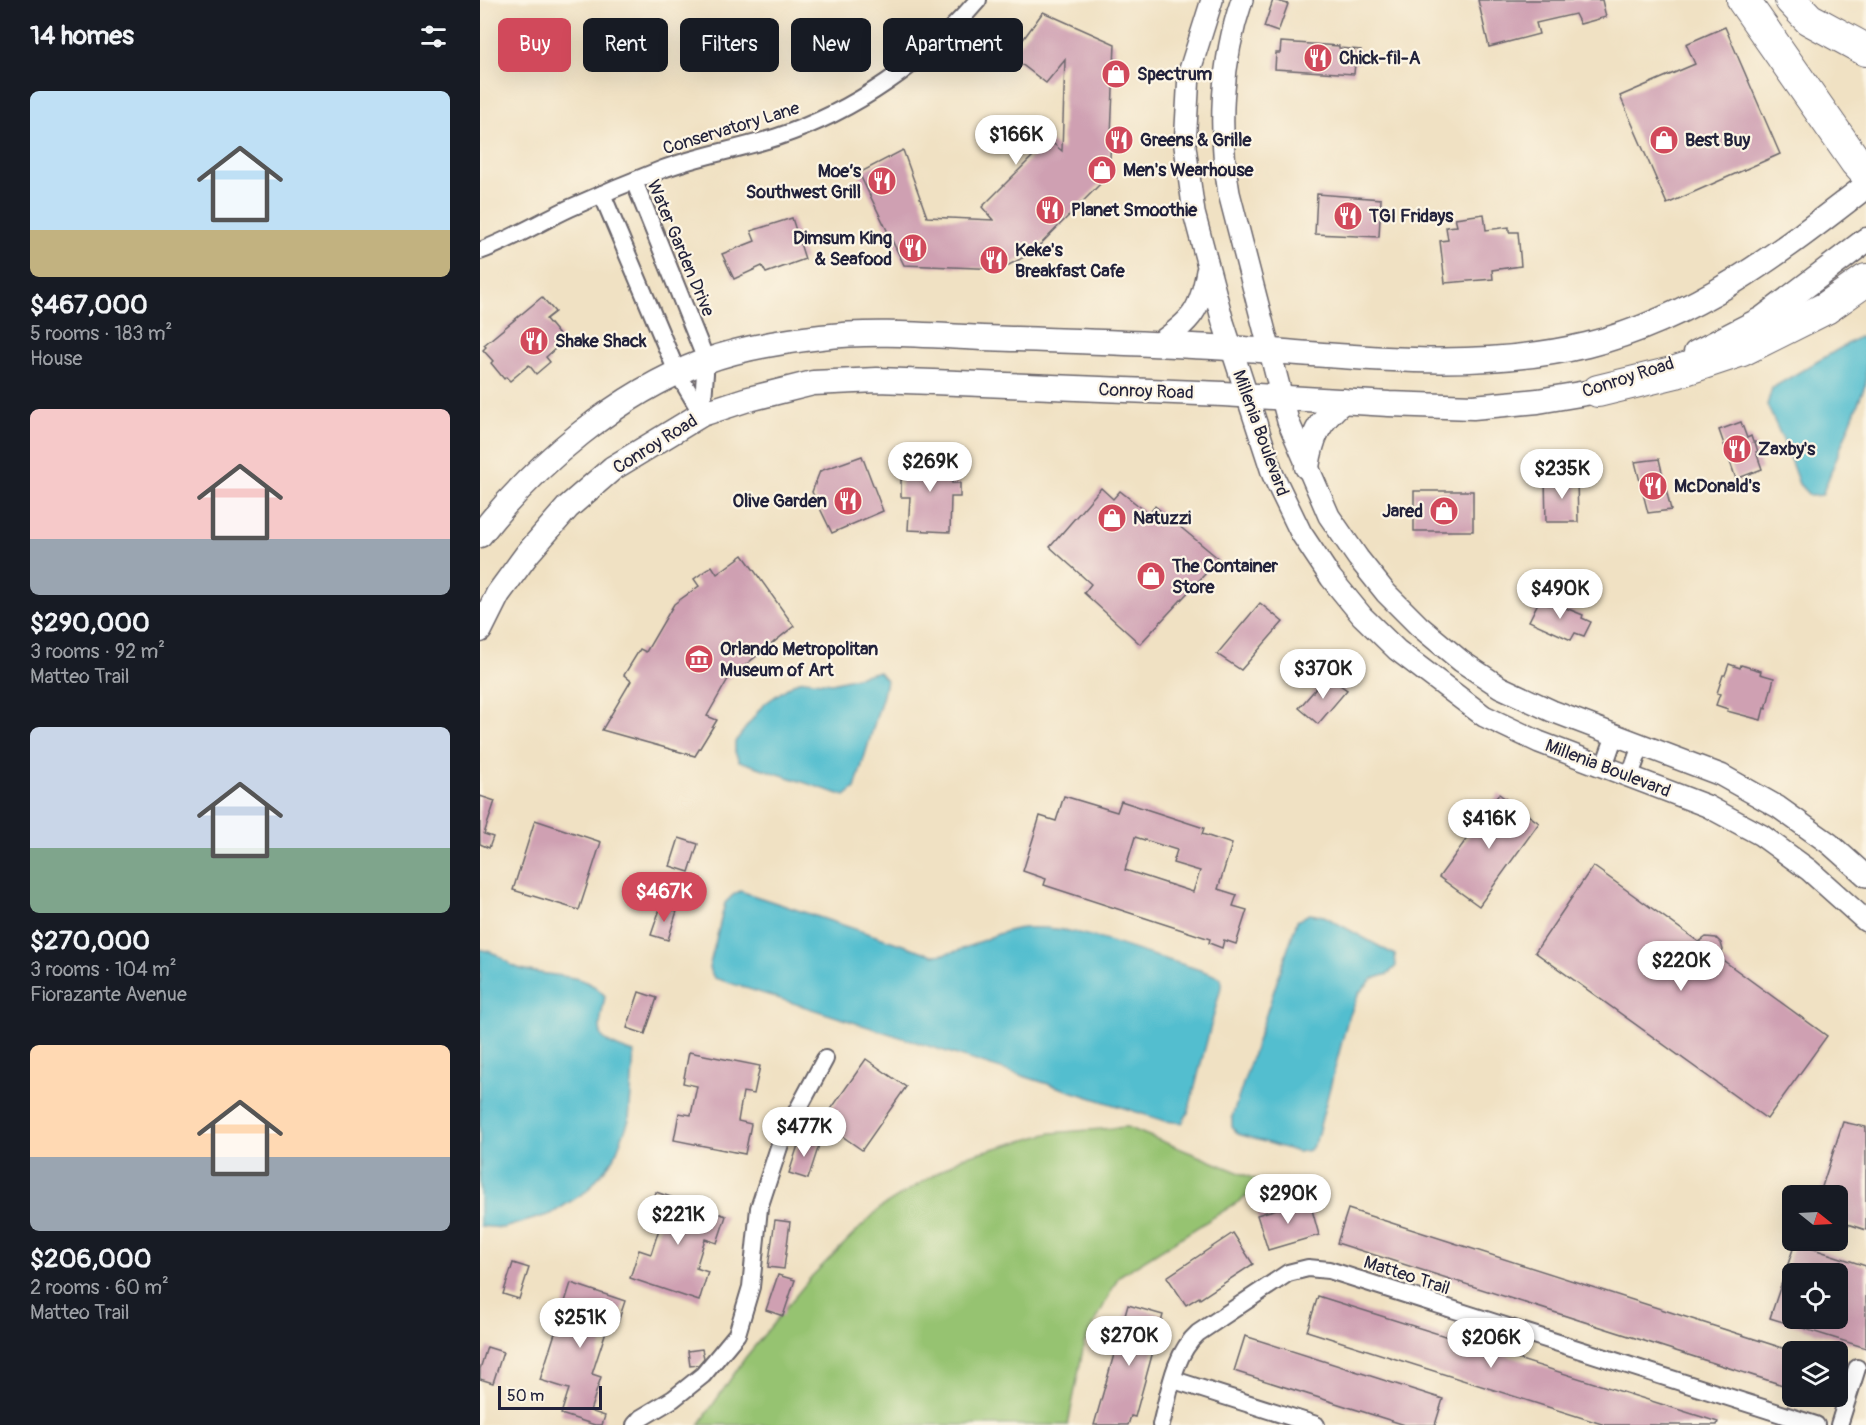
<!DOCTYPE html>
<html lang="en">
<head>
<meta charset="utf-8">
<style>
	:root { --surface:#171b24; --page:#242831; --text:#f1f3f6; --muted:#9ea1a6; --accent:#d1495b }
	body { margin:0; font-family:Pangolin,sans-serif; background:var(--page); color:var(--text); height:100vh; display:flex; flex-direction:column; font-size:22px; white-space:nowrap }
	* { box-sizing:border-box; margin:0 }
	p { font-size:20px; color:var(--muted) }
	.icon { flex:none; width:33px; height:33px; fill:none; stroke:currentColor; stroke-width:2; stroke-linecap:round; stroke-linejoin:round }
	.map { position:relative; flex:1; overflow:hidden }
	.panel { display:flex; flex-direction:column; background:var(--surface); width:480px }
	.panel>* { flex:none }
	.hud { position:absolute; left:18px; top:18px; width:570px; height:54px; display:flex; gap:12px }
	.needle { width:39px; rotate:108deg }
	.buttons { position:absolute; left:1302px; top:1185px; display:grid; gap:12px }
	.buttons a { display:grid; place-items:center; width:66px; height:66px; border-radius:9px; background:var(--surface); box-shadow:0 6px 24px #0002; font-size:30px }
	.scale { position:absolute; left:18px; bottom:15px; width:104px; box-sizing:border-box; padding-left:6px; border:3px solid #22223b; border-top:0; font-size:16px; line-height:21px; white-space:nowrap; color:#22223b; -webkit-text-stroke:4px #fcf5e5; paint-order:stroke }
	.price { position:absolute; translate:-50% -51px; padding:0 14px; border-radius:21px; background:#fff; color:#222; font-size:20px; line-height:39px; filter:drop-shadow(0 2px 3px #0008) }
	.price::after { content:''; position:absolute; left:50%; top:36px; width:18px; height:14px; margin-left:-9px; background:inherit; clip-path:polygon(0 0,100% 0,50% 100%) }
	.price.current { background:var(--accent); color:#fff }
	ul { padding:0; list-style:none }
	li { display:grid; align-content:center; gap:12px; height:318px; padding:0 30px }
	li span { display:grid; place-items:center; height:186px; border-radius:9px; color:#555 }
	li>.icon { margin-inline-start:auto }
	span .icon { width:108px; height:108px; fill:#fffc; stroke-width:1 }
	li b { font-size:26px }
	h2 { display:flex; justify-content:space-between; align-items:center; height:72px; padding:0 30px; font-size:26px }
	.tag { padding:0 21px; border-radius:9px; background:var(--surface); box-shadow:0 6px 24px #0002; font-size:21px; line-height:54px }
	.tag.current { background:var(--accent); color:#fff }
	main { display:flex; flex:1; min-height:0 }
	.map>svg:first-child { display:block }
	.green { fill:#96c371; stroke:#5c7256; stroke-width:1.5 }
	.water { fill:#53becf; stroke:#3a7085; stroke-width:1.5 }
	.building { fill:#cfa0b2; fill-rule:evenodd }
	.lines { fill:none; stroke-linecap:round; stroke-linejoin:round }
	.minor-casing { stroke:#6a656b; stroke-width:20 }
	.tertiary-casing { stroke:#6a656b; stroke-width:24 }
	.secondary-casing { stroke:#6a656b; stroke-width:27 }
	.motorway-casing { stroke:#6a656b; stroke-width:34 }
	.minor { stroke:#fff; stroke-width:16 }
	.tertiary { stroke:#fff; stroke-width:21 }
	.secondary { stroke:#fff; stroke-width:24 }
	.motorway { stroke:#fff; stroke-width:32 }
	.labels { text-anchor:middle; stroke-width:4.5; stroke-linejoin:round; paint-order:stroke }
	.poi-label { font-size:18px; font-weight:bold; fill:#22223b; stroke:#fcf5e5; text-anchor:start }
	.street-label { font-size:18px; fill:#22223b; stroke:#fcf5e5 }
</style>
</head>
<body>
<main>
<section class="panel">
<h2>14 homes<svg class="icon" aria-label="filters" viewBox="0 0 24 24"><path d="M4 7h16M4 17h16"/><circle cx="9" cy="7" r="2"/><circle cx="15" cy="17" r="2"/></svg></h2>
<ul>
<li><span style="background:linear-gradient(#bfe0f5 75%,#c2b280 0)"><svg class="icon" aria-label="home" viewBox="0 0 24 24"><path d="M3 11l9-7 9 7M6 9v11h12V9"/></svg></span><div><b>$467,000</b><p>5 rooms · 183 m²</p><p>House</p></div></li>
<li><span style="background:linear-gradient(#f6c9c9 70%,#9aa5b1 0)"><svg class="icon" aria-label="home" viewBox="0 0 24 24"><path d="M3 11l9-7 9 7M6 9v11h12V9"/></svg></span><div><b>$290,000</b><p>3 rooms · 92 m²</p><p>Matteo Trail</p></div></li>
<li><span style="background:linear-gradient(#c9d6e8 65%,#7fa58c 0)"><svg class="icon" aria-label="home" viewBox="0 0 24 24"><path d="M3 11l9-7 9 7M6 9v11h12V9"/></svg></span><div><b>$270,000</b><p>3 rooms · 104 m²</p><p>Fiorazante Avenue</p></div></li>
<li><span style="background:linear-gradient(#ffd9b3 60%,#9aa5b1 0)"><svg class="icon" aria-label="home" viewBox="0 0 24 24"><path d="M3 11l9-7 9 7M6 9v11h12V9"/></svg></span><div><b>$206,000</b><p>2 rooms · 60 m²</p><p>Matteo Trail</p></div></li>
</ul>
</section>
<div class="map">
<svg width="1386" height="1425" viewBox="0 0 1386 1425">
	<rect width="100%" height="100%" fill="#fcf5e5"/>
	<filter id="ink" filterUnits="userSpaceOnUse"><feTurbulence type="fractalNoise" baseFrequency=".0167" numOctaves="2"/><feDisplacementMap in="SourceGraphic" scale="12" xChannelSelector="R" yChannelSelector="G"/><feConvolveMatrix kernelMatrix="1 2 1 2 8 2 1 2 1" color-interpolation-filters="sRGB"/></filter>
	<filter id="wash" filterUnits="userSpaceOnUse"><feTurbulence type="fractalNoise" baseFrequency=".008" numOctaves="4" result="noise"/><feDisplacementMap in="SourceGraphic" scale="24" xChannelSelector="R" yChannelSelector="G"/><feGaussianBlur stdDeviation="1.35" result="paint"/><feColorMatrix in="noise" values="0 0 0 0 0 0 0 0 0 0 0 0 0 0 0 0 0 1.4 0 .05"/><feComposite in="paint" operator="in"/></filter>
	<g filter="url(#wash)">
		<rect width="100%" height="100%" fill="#f0e1c3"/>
		<!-- green -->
		<polygon class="green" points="647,1127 787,1184 639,1276 604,1344 588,1425 219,1425 265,1358 332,1276 400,1208 483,1157 571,1133"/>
		<!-- water -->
		<g class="water">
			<polygon points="1379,337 1386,339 1386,383 1342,495 1330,496 1319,484 1303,440 1287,405 1292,388"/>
			<polygon points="396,672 399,672 406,680 403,695 375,788 365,796 259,761 255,752 255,742 283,705 316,682 324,680 352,683"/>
			<path d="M260,891l193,64c32,0 59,-25 92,-27 43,-3 85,14 126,27 23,7 47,13 70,23v9l-33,126 -6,10 -17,-2 -451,-143 -5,-10 16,-65 8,-8z"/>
			<polygon points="829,914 844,916 915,955 916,966 908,974 892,979 879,993 867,1022 836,1141 830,1150 818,1152 758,1134 752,1127 752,1117 817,921"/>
			<path d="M0,949c6,2 12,3 18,6 5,3 10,8 15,11 30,14 69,2 92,30 -7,40 -13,43 29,57l-5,67 -15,38 -27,33 -36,23 -48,14 -23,-2z"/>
		</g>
		<g id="blocks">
			<!-- building -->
			<g class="building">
				<polygon points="793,0 808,4 798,32 784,27"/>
				<polygon points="998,0 1122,0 1126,17 1100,24 1095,14 1056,23 1059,34 1009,47"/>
				<polygon points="563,12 635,44 630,158 622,182 552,253 521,269 424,265 379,173 423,150 447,217 513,220 502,207 569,140 582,151 585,60 566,83 531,56"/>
				<polygon points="1245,27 1300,154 1187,204 1140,96 1215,64 1206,44"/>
				<polygon points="801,42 859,46 859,48 881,50 880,63 875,63 874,74 795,69 796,53 800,53"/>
				<polygon points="837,194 901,199 899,237 835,234"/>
				<polygon points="1004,214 1006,230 1029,227 1029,232 1038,232 1041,266 1012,270 1013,279 965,283 960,241 968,240 966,227 977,226 975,218"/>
				<polygon points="312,218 325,259 286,273 282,266 254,279 242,254 275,241 271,231"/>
				<polygon points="62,297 75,312 66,319 84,341 66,357 70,362 56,374 49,365 30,381 26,377 24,379 11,363 13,361 3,350 6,347 4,345"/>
				<polygon points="1261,422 1267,438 1271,436 1273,442 1275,442 1278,452 1276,452 1282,469 1256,479 1239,430"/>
				<polygon points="382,456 403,511 352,533 332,492 340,471"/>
				<polygon points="429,457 473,457 472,483 480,483 480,497 471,497 470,532 428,530 430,497 421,497 421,472 429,472"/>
				<polygon points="1179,459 1191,510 1168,513 1155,462"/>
				<polygon points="1097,477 1098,522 1066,522 1065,478"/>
				<polygon points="621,488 633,499 640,491 669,514 675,506 739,559 660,644 604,593 611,584 570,547"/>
				<rect x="934" y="491" width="59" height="40"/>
				<polygon points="263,555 314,626 248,679 227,716 237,720 215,756 122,730 151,681 144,675 160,649 166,652 194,604 219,586 214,579 232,566 237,574"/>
				<polygon points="1059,601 1069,605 1071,602 1103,615 1102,618 1111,622 1104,636 1095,633 1091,640 1049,621"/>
				<polygon points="780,603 803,622 761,670 737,654"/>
				<polygon points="1249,664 1260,668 1261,665 1281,671 1280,674 1294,678 1286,709 1284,708 1281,720 1247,711 1248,709 1236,705 1240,694 1237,693 1243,675 1245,675"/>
				<polygon points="847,676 867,690 838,724 819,708"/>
				<polygon points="1019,794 1059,823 999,906 959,877"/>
				<polygon points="0,796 15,801 4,834 13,837 9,848 0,844"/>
				<path d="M584,796l53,16 4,-11 83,27 -2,6 30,10 -14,45 19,6 -4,11 14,4 -11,34 -12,-4 -2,8 -13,-5 1,-4 -166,-54 2,-6 -23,-8 17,-55 16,5zM655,837l42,13 -4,13 27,8 -7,21 -68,-22z"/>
				<polygon points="55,820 121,842 99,910 33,890"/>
				<polygon points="199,838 218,844 209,872 190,866"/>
				<polygon points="1113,866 1219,942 1226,937 1236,938 1241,943 1243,950 1240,958 1347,1036 1287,1119 1055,952"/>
				<polygon points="181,906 197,911 188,940 171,935"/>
				<polygon points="159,992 177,998 165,1034 147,1028"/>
				<polygon points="209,1052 280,1066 274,1094 263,1092 258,1121 271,1124 265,1154 194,1140 199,1113 211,1115 217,1086 203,1083"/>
				<polygon points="386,1059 426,1087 382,1150 342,1122"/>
				<polygon points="1363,1122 1386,1127 1386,1230 1358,1221 1358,1196 1339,1196"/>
				<polygon points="321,1136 340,1142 328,1179 309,1173"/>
				<polygon points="176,1192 246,1216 237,1243 225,1239 216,1268 228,1272 219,1301 150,1278 159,1250 171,1254 180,1226 166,1222"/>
				<polygon points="829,1199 839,1235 788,1250 777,1215"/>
				<polygon points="868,1209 1312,1351 1312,1388 857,1243"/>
				<polygon points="295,1220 310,1222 304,1269 288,1267"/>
				<polygon points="753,1233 773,1264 720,1299 719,1297 706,1305 687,1277"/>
				<path d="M1315,1243l71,23v82l-96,-30zM1312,1274h46v44h-46z"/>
				<polygon points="33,1263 49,1268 39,1299 23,1294"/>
				<polygon points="298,1275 315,1280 303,1316 286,1310"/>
				<polygon points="91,1283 145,1301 138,1322 130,1319 112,1374 121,1377 110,1411 125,1416 122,1425 115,1425 81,1414 89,1389 60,1380"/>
				<polygon points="838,1296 1238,1422 1237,1425 1125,1425 827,1331"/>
				<polygon points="648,1305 683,1315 655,1417 651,1416 648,1425 614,1425"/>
				<polygon points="765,1336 963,1399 955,1425 925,1425 754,1371"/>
				<polygon points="7,1347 23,1352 13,1383 0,1379 0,1369"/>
				<polygon points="222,1349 224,1358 218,1365 210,1366 208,1351"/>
			</g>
		</g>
	</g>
	<g filter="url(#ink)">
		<use href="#blocks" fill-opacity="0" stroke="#6a656b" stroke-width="1.5"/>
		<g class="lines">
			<!-- minor casing -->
			<g class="minor-casing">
				<g id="minor">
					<polyline points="154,181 226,360 222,414"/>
					<polyline points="122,194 197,372 222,414"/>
					<path d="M0,251c32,-12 60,-29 90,-43 31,-14 62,-27 93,-39 37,-14 77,-20 114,-32 78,-26 148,-75 201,-137"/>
					<polyline points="1124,766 1135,735"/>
					<polyline points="1150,776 1161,745"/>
					<polyline points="694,1380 836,1425"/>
					<polyline points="155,1425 161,1418 193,1399 223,1375 257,1334 271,1287 279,1208 301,1141 345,1059"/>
					<path d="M681,1425c8,-30 12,-70 37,-92l90,-60 20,-5 21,2 487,155"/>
					<polyline points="1359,1425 1377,1368"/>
				</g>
			</g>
			<!-- tertiary casing -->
			<g class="tertiary-casing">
				<g id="tertiary">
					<polyline points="732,0 709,73 705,146 714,213 743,322 793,475 821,533 851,578 882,616 917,650 1004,716 1059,742 1227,806 1281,835 1329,870 1386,921"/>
					<path d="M762,0c-21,61 -24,130 -13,193l59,228 41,95 29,42 28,35 33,33 42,35 39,26 52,24 169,64 57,32 52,37 36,32"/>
					<path d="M679,343c33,-23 41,-32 48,-72"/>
				</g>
			</g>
			<!-- secondary casing -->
			<g class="secondary-casing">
				<g id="secondary">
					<polyline points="1216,353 1282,319 1386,240"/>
					<path d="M827,467c5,-31 11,-45 36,-66"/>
					<path d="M0,535c55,-71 139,-142 223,-173 34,-13 82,-21 118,-25 65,-8 131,1 196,2 85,3 170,5 255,12 105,8 211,19 315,-6 109,-27 193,-92 279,-159"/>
					<polyline points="0,630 18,594 48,553 88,507 133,468 222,414 265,400 333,383 397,380 453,382 743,394 909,404 993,407 1058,401 1118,391 1133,386"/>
				</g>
			</g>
			<!-- motorway casing -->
			<g class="motorway-casing">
				<g id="motorway">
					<polyline points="1263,0 1376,162 1386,173"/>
					<polyline points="1311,0 1329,19 1386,50"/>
					<polyline points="1118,391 1196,372 1262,350 1346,308 1386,280"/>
				</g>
			</g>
			<!-- minor -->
			<use href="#minor" class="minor"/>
			<!-- tertiary -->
			<use href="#tertiary" class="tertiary"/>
			<!-- secondary -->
			<use href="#secondary" class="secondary"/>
			<!-- motorway -->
			<use href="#motorway" class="motorway"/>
		</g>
	</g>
	<!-- icons -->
	<defs>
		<g id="restaurant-disc" transform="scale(1.5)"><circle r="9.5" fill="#d1495b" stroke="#fcf5e5"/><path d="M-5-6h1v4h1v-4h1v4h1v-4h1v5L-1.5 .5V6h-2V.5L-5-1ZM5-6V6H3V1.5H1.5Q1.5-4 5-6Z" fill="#fff"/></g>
		<g id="shop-disc" transform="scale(1.5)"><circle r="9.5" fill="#d1495b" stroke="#fcf5e5"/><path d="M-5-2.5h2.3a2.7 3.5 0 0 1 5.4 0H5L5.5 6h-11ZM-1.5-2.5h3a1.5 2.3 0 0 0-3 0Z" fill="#fff"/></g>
		<g id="museum-disc" transform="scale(1.5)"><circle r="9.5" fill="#d1495b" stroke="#fcf5e5"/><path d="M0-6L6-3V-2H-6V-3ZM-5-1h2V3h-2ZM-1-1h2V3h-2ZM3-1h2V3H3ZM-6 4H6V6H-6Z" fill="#fff"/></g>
	</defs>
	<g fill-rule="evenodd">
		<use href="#restaurant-disc" x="838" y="58"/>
		<use href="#shop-disc" x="636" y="74"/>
		<use href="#restaurant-disc" x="639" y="140"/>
		<use href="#shop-disc" x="1184" y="140"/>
		<use href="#shop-disc" x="622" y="170"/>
		<use href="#restaurant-disc" x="402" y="181"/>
		<use href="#restaurant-disc" x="570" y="210"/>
		<use href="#restaurant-disc" x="868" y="216"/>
		<use href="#restaurant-disc" x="433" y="248"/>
		<use href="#restaurant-disc" x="514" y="260"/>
		<use href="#restaurant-disc" x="54" y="341"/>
		<use href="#restaurant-disc" x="1257" y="449"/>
		<use href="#restaurant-disc" x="1173" y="486"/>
		<use href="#restaurant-disc" x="368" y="501"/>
		<use href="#shop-disc" x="964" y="511"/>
		<use href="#shop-disc" x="632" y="518"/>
		<use href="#shop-disc" x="671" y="576"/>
		<use href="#museum-disc" x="219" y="659"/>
	</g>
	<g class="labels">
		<!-- poi labels -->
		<g class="poi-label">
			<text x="859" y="64">Chick-fil-A</text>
			<text x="657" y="80">Spectrum</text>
			<text x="660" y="146">Greens &amp; Grille</text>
			<text x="1205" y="146">Best Buy</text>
			<text x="643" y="176">Men's Wearhouse</text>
			<text x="381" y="177" text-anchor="end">Moe’s<tspan x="381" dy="21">Southwest Grill</tspan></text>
			<text x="591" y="216">Planet Smoothie</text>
			<text x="889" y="222">TGI Fridays</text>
			<text x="412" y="244" text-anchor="end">Dimsum King<tspan x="412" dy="21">&amp; Seafood</tspan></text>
			<text x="535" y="256">Keke's<tspan x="535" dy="21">Breakfast Cafe</tspan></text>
			<text x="75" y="347">Shake Shack</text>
			<text x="1278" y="455">Zaxby's</text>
			<text x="1194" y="492">McDonald's</text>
			<text x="347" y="507" text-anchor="end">Olive Garden</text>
			<text x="943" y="517" text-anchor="end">Jared</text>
			<text x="653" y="524">Natuzzi</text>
			<text x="692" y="572">The Container<tspan x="692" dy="21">Store</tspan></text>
			<text x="240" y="655">Orlando Metropolitan<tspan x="240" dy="21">Museum of Art</tspan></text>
		</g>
		<!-- street labels -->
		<g class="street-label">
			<text transform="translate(251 128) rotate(-17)" y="6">Conservatory Lane</text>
			<text transform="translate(201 248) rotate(67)" y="6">Water Garden Drive</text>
			<text transform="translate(1148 377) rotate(-18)" y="6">Conroy Road</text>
			<text transform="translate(666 391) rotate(2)" y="6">Conroy Road</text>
			<text transform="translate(781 433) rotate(70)" y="6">Millenia Boulevard</text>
			<text transform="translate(175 444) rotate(-32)" y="6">Conroy Road</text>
			<text transform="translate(1128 768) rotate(21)" y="6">Millenia Boulevard</text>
			<text transform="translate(927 1275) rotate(18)" y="6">Matteo Trail</text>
		</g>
	</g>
</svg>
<div class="buttons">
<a><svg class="needle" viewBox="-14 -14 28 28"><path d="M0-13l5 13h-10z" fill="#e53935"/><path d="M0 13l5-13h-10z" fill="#9ea1a6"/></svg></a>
<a><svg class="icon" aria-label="locate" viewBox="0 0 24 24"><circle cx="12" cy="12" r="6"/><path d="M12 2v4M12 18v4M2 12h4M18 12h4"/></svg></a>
<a><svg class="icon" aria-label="layers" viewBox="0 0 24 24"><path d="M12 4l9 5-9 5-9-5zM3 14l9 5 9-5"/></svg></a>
</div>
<div class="scale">50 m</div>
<b class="price" style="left:536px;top:166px">$166K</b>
<b class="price" style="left:450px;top:493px">$269K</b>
<b class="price" style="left:1082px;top:500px">$235K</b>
<b class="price" style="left:1080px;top:620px">$490K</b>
<b class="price" style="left:843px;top:700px">$370K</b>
<b class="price" style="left:1009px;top:850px">$416K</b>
<b class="price current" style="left:184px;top:923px">$467K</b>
<b class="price" style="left:1201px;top:992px">$220K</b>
<b class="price" style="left:324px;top:1158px">$477K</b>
<b class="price" style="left:808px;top:1225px">$290K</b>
<b class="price" style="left:198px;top:1246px">$221K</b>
<b class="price" style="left:100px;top:1349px">$251K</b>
<b class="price" style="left:649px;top:1367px">$270K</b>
<b class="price" style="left:1011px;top:1369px">$206K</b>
<div class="hud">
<a class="tag current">Buy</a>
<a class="tag">Rent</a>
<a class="tag">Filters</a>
<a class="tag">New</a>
<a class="tag">Apartment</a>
</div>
</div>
</main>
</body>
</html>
